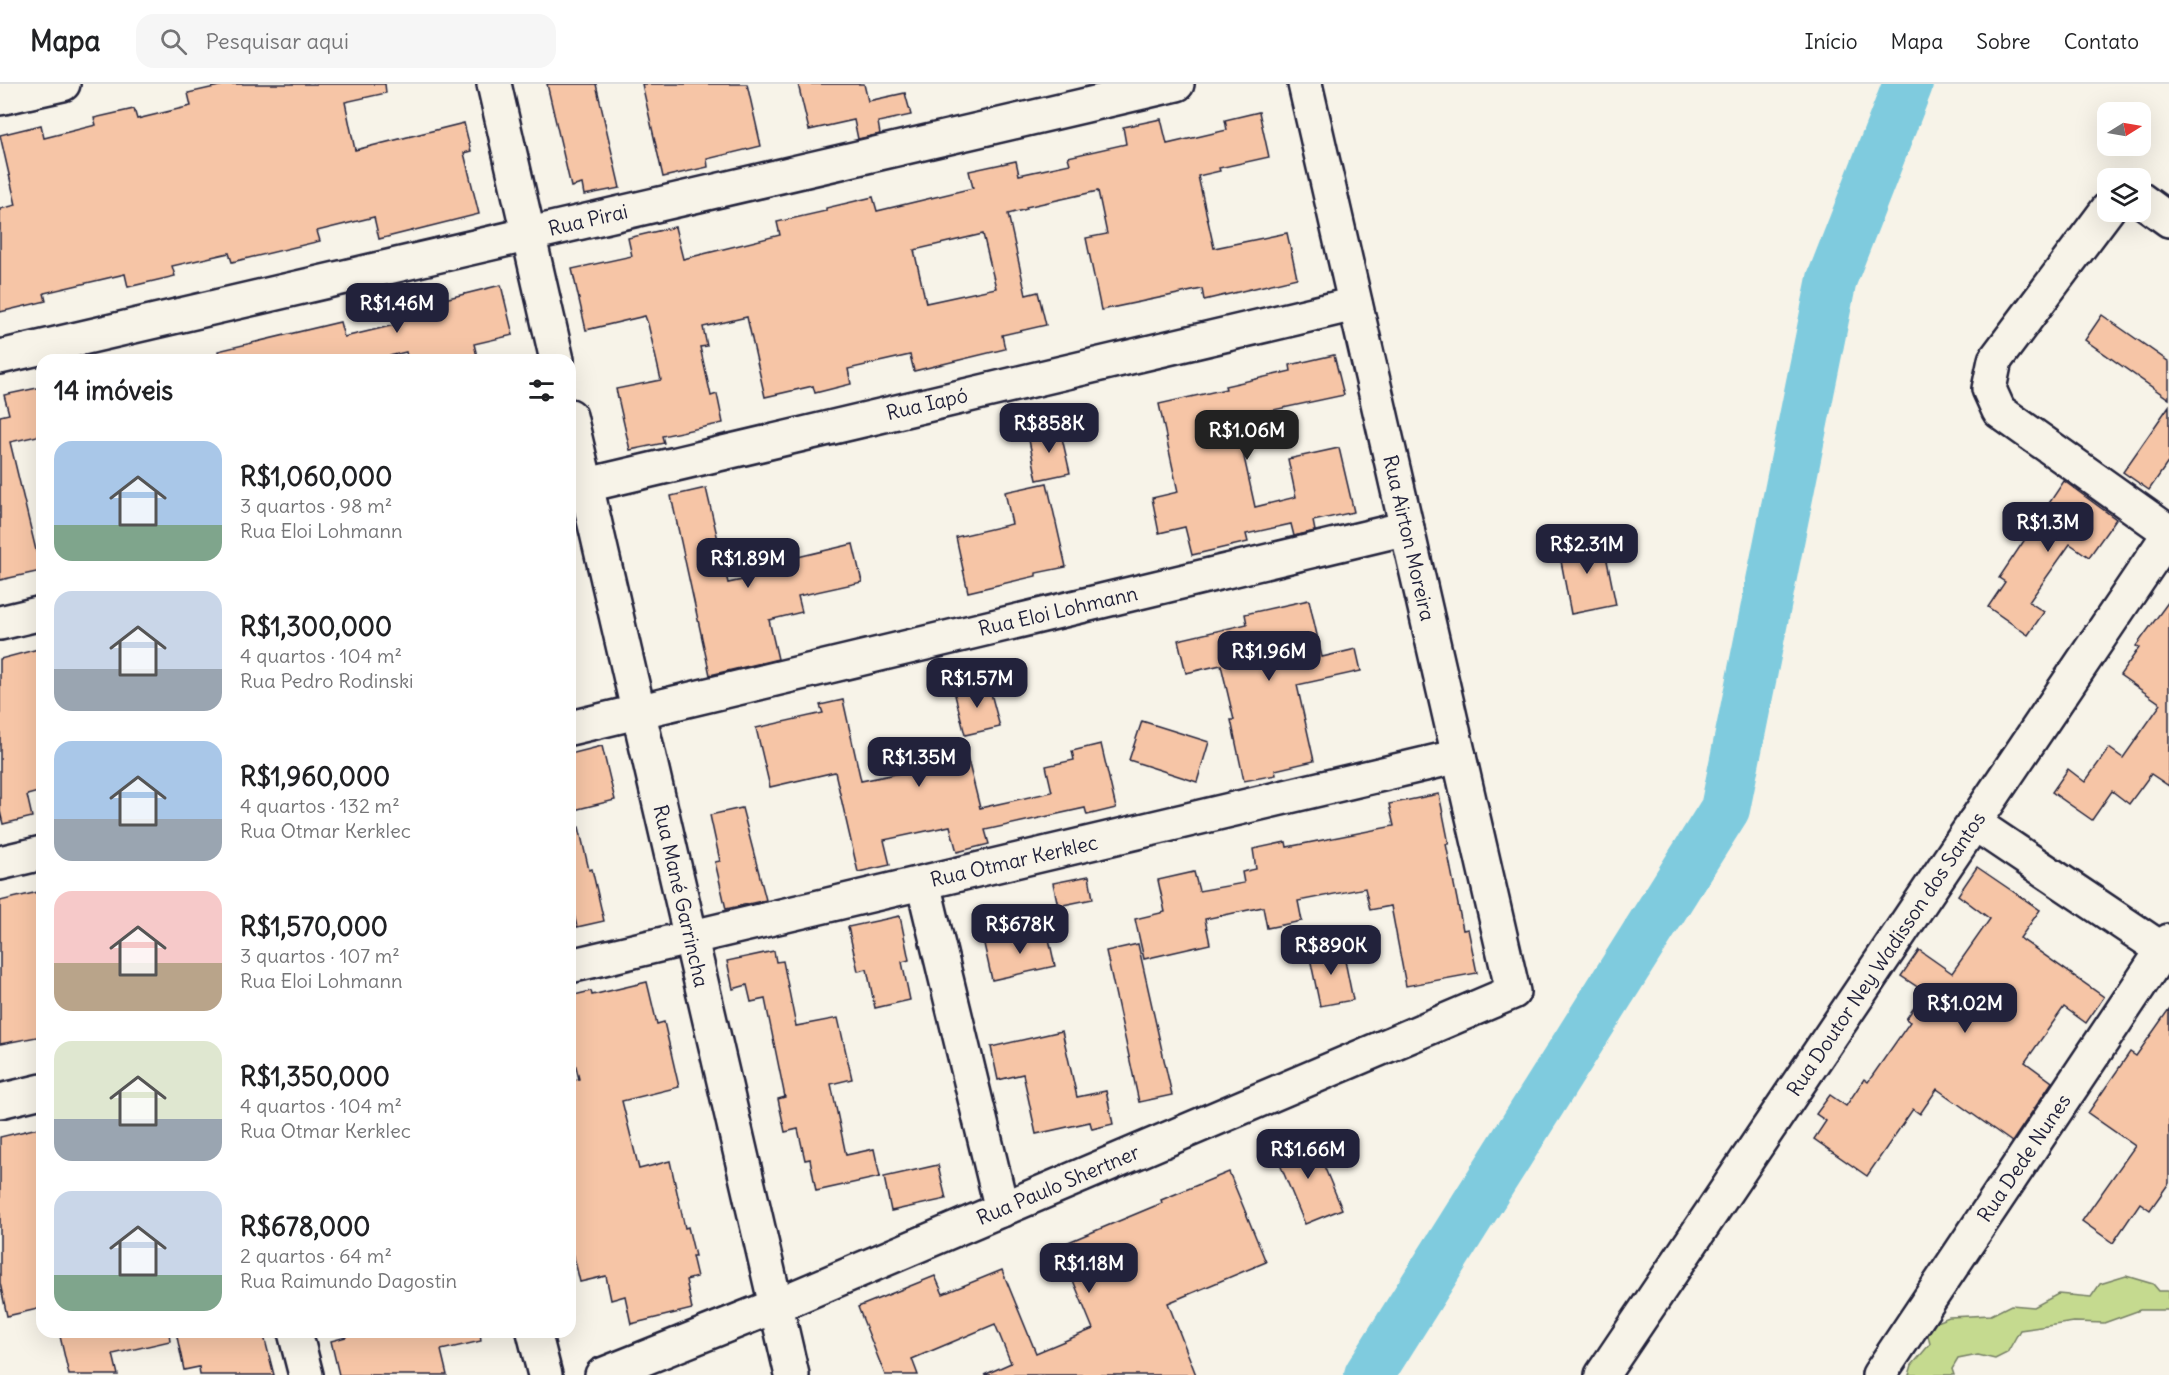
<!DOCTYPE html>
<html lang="pt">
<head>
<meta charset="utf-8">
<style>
	:root { --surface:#fff; --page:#f6f6f6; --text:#202124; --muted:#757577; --line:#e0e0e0; --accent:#22223b }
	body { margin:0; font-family:Delius,sans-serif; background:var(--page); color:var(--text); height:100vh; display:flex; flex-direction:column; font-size:22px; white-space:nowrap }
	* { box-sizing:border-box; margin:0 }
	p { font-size:20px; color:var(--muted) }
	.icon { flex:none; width:33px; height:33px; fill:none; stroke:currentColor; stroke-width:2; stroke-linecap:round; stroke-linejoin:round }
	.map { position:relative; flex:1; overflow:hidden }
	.drawer { position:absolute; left:36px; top:270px; width:540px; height:984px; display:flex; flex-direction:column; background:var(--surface); border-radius:18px; box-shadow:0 6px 24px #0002 }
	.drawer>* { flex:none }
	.needle { width:39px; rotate:79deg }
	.controls { position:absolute; left:2097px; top:18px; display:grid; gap:12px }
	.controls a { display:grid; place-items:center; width:54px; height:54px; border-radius:12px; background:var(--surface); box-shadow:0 6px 24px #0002; font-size:30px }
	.price { position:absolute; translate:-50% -51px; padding:0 14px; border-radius:12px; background:var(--accent); color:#fff; font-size:20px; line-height:39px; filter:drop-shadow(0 2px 3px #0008) }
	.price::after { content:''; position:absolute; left:50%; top:36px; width:18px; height:14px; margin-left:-9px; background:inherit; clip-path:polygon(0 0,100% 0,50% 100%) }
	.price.active { background:#222; color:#fff }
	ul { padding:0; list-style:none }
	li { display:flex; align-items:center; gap:18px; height:150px; padding:0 18px }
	li span { display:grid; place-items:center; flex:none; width:168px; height:120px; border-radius:18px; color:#555 }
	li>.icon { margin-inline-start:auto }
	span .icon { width:72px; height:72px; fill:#fffc; stroke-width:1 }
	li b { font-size:26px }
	h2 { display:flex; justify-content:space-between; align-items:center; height:72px; padding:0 18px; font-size:26px }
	header { display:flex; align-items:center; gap:36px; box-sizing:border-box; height:84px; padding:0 30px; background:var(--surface); border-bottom:2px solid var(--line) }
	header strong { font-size:28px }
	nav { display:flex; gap:33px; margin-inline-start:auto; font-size:21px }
	.search { width:420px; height:54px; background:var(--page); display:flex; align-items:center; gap:15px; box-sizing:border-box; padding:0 21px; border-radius:18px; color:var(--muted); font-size:22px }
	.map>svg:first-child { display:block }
	.green { fill:#c5da8f; stroke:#747e65; stroke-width:1.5 }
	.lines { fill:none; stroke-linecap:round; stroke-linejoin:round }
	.river { stroke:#7fcbde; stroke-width:50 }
	.building { fill:#f6c5a6; stroke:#22223b; stroke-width:1.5; fill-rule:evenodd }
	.minor-casing { stroke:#22223b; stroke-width:38 }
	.minor { stroke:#f7f3e8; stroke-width:33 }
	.labels { text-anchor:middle; stroke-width:4.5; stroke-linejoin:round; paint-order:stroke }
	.street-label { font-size:20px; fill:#22223b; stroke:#f7f3e8 }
</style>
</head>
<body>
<header>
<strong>Mapa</strong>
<div class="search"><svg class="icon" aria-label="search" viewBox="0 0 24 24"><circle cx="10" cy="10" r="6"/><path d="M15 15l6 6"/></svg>Pesquisar aqui</div>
<nav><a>Início</a><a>Mapa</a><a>Sobre</a><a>Contato</a></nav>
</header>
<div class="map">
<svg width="2169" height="1291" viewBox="0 0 2169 1291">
	<rect width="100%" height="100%" fill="#f7f3e8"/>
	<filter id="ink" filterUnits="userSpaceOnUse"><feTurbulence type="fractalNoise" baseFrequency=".0167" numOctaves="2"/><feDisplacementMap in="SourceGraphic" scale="12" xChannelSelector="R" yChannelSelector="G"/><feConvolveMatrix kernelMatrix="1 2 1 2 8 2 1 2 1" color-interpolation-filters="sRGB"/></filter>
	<g filter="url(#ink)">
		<!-- green -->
		<polygon class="green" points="2126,1192 2153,1200 2159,1207 2169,1207 2169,1226 2140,1226 2104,1239 2074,1238 2020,1246 2007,1269 1995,1275 1978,1271 1958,1275 1952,1285 1954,1291 1909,1291 1912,1281 1930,1260 1927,1247 1931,1240 1949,1233 1991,1231 2011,1221 2034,1223 2058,1210 2091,1213 2100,1200"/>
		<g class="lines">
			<!-- river -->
			<polyline class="river" points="1369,1291 1725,725 1832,195 1908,0"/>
		</g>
		<!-- building -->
		<g class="building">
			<polygon points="228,0 385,0 386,9 345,18 355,66 464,39 471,67 464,69 479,130 379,155 374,133 317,147 320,157 232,178 229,169 172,182 175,192 128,203 125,190 44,209 46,217 0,228 0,125 16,121 0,51 41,41 44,54 96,41 94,34 134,25 137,35 191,22 188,9"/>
			<polygon points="547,0 596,0 620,104 584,111 582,100 571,103"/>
			<polygon points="642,0 747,0 761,62 707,75 708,83 663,93"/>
			<polygon points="798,0 864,0 868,17 905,9 911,31 878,38 880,50 858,55 854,36 809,46"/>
			<path d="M1259,28l10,45 -50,11 1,3 -22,5 16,72 73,-15 10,45 -93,22 -2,-11 -101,21 -15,-72 21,-4 -9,-43 -72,16 1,2 -19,5 18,81 12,-3 8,33 -44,10 3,14 -91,22 -4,-16 -62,14 3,15 -36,9 -2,-7 -48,11 -18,-80 -44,10 4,19 -7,1 11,49 6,-2 6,29 -61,13 2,7 -34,7 -14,-61 45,-9 -13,-56 -3,-8 -59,14 -14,-61 60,-13 -4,-18 47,-11 8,32 97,-24 -3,-13 49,-11v-3l47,-11 4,14 96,-23 -4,-17 47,-10 3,14 51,-11 -2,-7 58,-13 -3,-17 38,-8 6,25 60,-14 -2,-10zM983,150l13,54 -70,15 -12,-53z"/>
			<polygon points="501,201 513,251 474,260 478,276 457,276 455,270 428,276 408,276 406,268 373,276 219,276 218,267 340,238 344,253 399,240 396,227"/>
			<polygon points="2102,231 2169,278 2169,315 2085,256"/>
			<polygon points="1334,271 1344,311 1264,328 1269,348 1240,355 1255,423 1296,413 1288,375 1339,364 1354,428 1313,437 1315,447 1294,452 1291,440 1246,450 1248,458 1192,471 1185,443 1159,449 1152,414 1178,408 1159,320 1226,305 1225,302 1291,287 1290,281"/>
			<polygon points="42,303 42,351 10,358 41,487 0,496 0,332 9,330 4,311"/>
			<polygon points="2169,322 2169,377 2149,406 2123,388"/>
			<polygon points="1060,345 1070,389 1037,396 1028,351"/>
			<polygon points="2064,397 2116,435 2089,473 2070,460 2029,518 2044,528 2028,551 1988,523 2005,498 1999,494"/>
			<polygon points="1047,399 1066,483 1036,489 1036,492 968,508 956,453 1012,440 1005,408"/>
			<polygon points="706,404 728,499 774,489 772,479 853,460 862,498 798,512 802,528 769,536 778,575 710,591 671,412"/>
			<polygon points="1602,452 1616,521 1571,530 1558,461"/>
			<polygon points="1309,516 1322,573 1356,565 1361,587 1297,601 1314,677 1275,686 1276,691 1244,697 1231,636 1234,636 1221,581 1186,589 1178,556 1247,540 1245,530"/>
			<polygon points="2169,517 2169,702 2151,690 2129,720 2112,707 2092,736 2052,708 2068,685 2085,698 2109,664 2123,674 2161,620 2120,591 2139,564 2136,562"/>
			<polygon points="42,564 42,707 27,711 32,733 3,740 0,727 0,575"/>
			<polygon points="988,598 1000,643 965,651 954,607"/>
			<polygon points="843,616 861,697 935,682 935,680 967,672 980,724 1052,708 1046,682 1074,676 1072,667 1101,660 1116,724 1087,731 1085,724 985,746 989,760 957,768 950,742 884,756 890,781 858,788 835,688 770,703 756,644 823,629 820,621"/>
			<polygon points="1142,637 1209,658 1197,698 1129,676"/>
			<polygon points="602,662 615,716 570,727 570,670"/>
			<polygon points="1439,710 1449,760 1446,760 1463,846 1468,845 1477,889 1406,902 1391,822 1370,826 1365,804 1298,817 1302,837 1267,844 1263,823 1205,835 1210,860 1144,875 1135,835 1165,828 1158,796 1194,788 1199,807 1244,799 1242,788 1256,785 1253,765 1286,758 1287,763 1394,742 1389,720"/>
			<polygon points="742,724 766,816 726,825 715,778 720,777 710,731"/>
			<polygon points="579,743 589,786 592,785 604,837 577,843 570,814 570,744"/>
			<polygon points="1977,783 2040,826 2020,854 2104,913 2086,939 2064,923 2025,978 2052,998 2012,1058 1937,1005 1920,1030 1913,1025 1867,1092 1814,1055 1826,1037 1816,1030 1830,1011 1846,1022 1864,995 1868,998 1910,938 1906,935 1925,908 1901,892 1919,866 1952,889 1990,835 1958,811"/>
			<polygon points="1089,792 1093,815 1058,822 1053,799"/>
			<polygon points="42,807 42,952 0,960 0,817"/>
			<polygon points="900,832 909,876 902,878 910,916 875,924 867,885 858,887 848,843"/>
			<polygon points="1047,846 1055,882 992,896 984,860"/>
			<polygon points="1138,860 1172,1011 1139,1018 1106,867"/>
			<polygon points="1342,862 1353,916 1320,922 1309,869"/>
			<polygon points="774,867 776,878 783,877 796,942 838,934 852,995 831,1000 846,1071 874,1065 880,1093 816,1107 810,1075 805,1076 798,1045 785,1048 778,1015 785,1013 765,915 751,918 747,901 733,905 727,877"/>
			<polygon points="647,898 657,940 664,938 679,1003 622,1017 639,1085 670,1077 685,1144 688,1143 695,1172 692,1172 697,1193 686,1196 692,1225 631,1240 625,1212 611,1216 606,1192 580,1198 570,1156 570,997 579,995 570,958 570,912 591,907 592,911"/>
			<polygon points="2169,925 2169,1099 2150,1126 2140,1119 2113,1159 2082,1137 2135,1062 2088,1029 2130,968 2136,972"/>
			<polygon points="1062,947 1077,1013 1106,1007 1113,1040 1092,1045 1090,1038 1036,1050 1023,990 998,996 991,963"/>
			<polygon points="42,1043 42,1224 7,1232 0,1199 0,1053"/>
			<polygon points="1311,1051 1342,1125 1305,1140 1274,1066"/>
			<polygon points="938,1081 946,1115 891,1127 884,1093"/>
			<polygon points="1229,1088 1266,1178 1168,1219 1196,1291 984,1291 1011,1279 995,1240 912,1275 918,1291 885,1291 858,1223 935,1192 943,1210 1002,1186 1036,1269 1093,1245 1059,1162 1162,1119 1161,1116"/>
			<polygon points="59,1248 169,1248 170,1257 113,1270 118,1291 69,1291"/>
			<polygon points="176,1248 263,1248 274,1291 200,1291 199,1283 184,1286"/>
			<polygon points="345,1248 480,1248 481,1257 441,1266 447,1291 339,1291 331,1257 346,1253"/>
		</g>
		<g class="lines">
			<!-- minor casing -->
			<g class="minor-casing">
				<g id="minor">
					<polyline points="494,0 557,276"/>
					<polyline points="0,14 63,0"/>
					<polyline points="2140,115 2169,136"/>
					<polyline points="2108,125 1995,276 1989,305 1999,327 2169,448"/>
					<polyline points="0,273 1177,0"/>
					<polyline points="570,332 792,1291"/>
					<polyline points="570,405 1355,220"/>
					<polyline points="0,539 42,529"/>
					<polyline points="570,644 1407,444"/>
					<polyline points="1974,739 2169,870"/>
					<polyline points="0,779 42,769"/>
					<polyline points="923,799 1002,1126"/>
					<polyline points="570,882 1459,672"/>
					<polyline points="0,1017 42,1007"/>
					<polyline points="295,1248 306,1291"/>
					<polyline points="534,1248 545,1291"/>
					<polyline points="602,1291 775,1222 1513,908 1305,0"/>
					<polyline points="1602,1291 2169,450"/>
					<polyline points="1879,1291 2169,857"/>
				</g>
			</g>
			<!-- minor -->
			<use href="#minor" class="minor"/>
		</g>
	</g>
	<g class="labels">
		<!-- street labels -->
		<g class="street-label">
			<text transform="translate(588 136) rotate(-13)" y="7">Rua Pirai</text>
			<text transform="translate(927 320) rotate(-13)" y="7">Rua Iapó</text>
			<text transform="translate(1409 454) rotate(77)" y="7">Rua Airton Moreira</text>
			<text transform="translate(1058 527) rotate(-13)" y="7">Rua Eloi Lohmann</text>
			<text transform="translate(1014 777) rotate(-13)" y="7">Rua Otmar Kerklec</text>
			<text transform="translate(681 812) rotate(77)" y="7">Rua Mané Garrincha</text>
			<text transform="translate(1886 870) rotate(-56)" y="7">Rua Doutor Ney Wadisson dos Santos</text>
			<text transform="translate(2024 1074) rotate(-56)" y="7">Rua Dede Nunes</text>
			<text transform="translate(1058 1101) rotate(-23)" y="7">Rua Paulo Shertner</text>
		</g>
	</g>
</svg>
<div class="controls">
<a><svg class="needle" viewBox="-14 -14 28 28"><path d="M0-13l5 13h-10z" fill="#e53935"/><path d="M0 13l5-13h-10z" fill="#757577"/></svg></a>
<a><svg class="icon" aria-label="layers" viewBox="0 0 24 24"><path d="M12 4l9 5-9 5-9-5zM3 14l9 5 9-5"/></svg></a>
</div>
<b class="price" style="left:397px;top:250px">R$1.46M</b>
<b class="price" style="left:1049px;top:370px">R$858K</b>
<b class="price active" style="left:1247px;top:377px">R$1.06M</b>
<b class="price" style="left:2048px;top:469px">R$1.3M</b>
<b class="price" style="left:1587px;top:491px">R$2.31M</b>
<b class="price" style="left:748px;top:505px">R$1.89M</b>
<b class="price" style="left:1269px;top:598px">R$1.96M</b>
<b class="price" style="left:977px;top:625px">R$1.57M</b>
<b class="price" style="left:919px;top:704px">R$1.35M</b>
<b class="price" style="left:1020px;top:871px">R$678K</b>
<b class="price" style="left:1331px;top:892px">R$890K</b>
<b class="price" style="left:1965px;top:950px">R$1.02M</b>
<b class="price" style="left:1308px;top:1096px">R$1.66M</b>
<b class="price" style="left:1089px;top:1210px">R$1.18M</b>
<section class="drawer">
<h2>14 imóveis<svg class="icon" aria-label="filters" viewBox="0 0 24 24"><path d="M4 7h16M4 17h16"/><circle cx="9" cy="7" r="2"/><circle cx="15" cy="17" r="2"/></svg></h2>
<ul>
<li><span style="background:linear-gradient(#a9c7e8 70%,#7fa58c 0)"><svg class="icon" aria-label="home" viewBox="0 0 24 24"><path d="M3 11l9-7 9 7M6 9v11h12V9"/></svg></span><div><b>R$1,060,000</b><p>3 quartos · 98 m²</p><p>Rua Eloi Lohmann</p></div></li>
<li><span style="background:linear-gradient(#c9d6e8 65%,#9aa5b1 0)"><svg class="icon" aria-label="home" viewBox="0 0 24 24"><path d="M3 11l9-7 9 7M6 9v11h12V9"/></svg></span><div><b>R$1,300,000</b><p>4 quartos · 104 m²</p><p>Rua Pedro Rodinski</p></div></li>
<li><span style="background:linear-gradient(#a9c7e8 65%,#9aa5b1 0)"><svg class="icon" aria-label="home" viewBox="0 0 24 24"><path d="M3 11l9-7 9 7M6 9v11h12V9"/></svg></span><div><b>R$1,960,000</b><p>4 quartos · 132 m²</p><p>Rua Otmar Kerklec</p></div></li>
<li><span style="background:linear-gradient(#f6c9c9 60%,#b9a48a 0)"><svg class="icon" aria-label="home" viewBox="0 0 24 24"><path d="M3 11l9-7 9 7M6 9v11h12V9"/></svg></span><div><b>R$1,570,000</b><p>3 quartos · 107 m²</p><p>Rua Eloi Lohmann</p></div></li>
<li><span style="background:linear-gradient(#dfe7d0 65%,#9aa5b1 0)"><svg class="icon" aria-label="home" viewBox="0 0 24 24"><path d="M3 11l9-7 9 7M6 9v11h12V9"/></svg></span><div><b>R$1,350,000</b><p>4 quartos · 104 m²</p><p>Rua Otmar Kerklec</p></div></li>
<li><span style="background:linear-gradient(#c9d6e8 70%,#7fa58c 0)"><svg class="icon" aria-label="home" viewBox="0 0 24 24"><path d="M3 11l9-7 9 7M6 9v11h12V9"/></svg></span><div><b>R$678,000</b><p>2 quartos · 64 m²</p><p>Rua Raimundo Dagostin</p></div></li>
</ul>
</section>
</div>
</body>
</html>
